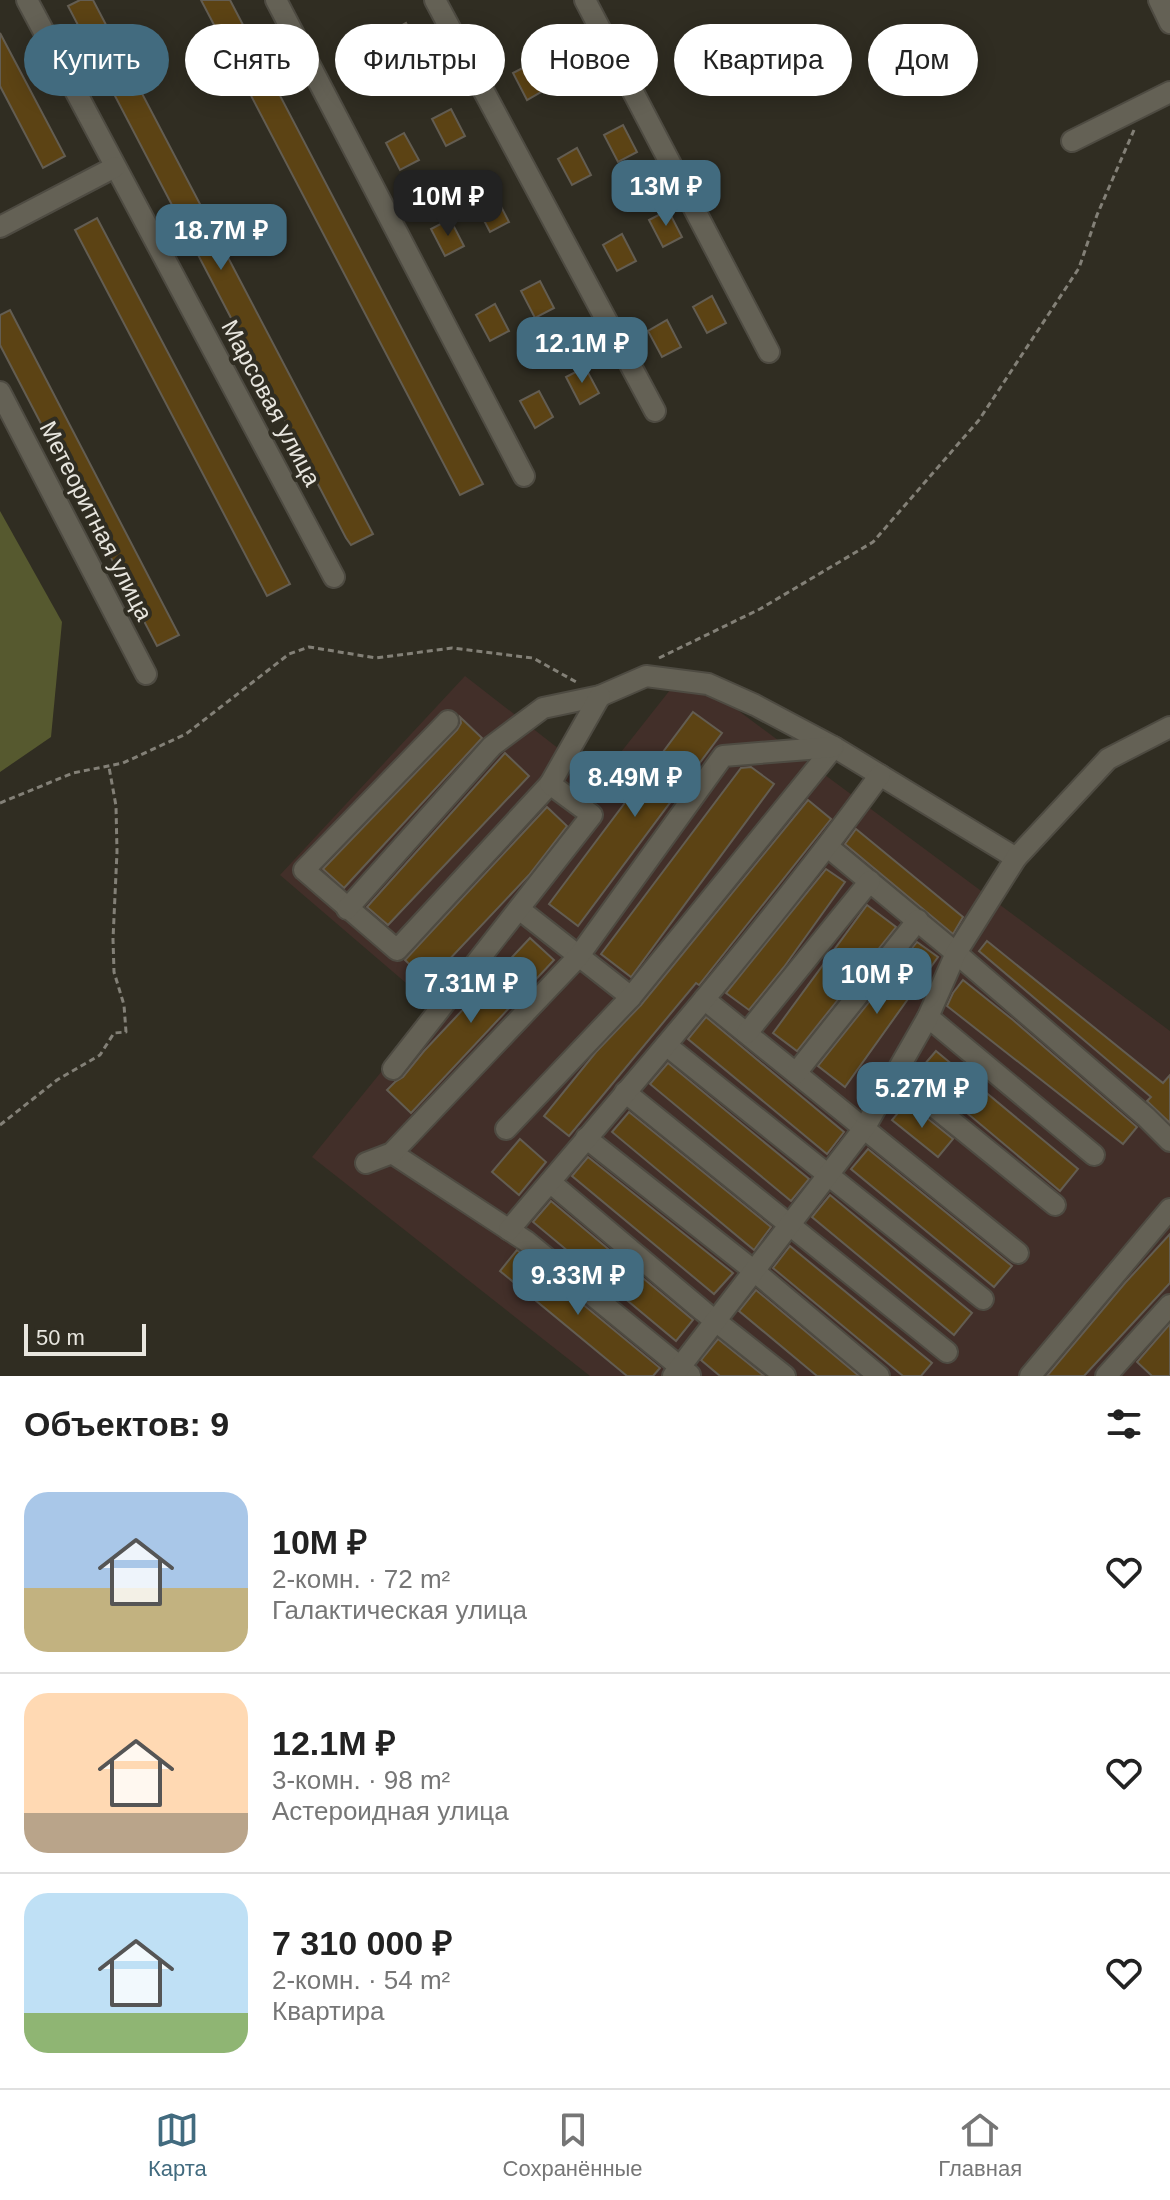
<!DOCTYPE html>
<html lang="ru">
<head>
<meta charset="utf-8">
<style>
	:root { --surface:#fff; --page:#f6f6f6; --text:#222; --muted:#767676; --line:#e0e0e0; --accent:#426b7f }
	body { margin:0; font-family:Arial,sans-serif; background:var(--page); color:var(--text); height:100vh; display:flex; flex-direction:column; font-size:30px; white-space:nowrap }
	* { box-sizing:border-box; margin:0 }
	p { font-size:26px; color:var(--muted) }
	.icon { flex:none; width:44px; height:44px; fill:none; stroke:currentColor; stroke-width:2; stroke-linecap:round; stroke-linejoin:round }
	.map { position:relative; height:1376px; overflow:hidden }
	.drawer { display:flex; flex-direction:column; background:var(--surface); flex:1 }
	.drawer>* { flex:none }
	.top-card { position:absolute; left:24px; top:24px; width:1122px; height:72px; display:flex; gap:16px }
	.scale { position:absolute; left:24px; bottom:20px; width:122px; box-sizing:border-box; padding-left:8px; border:4px solid #e8e6df; border-top:0; font-size:22px; line-height:28px; white-space:nowrap; color:#e8e6df; -webkit-text-stroke:6px #302d22; paint-order:stroke }
	.price { position:absolute; translate:-50% -68px; padding:0 18px; border-radius:16px; background:var(--accent); color:#fff; font-size:26px; line-height:52px; filter:drop-shadow(0 2px 4px #0008) }
	.price::after { content:''; position:absolute; left:50%; top:48px; width:24px; height:18px; margin-left:-12px; background:inherit; clip-path:polygon(0 0,100% 0,50% 100%) }
	.price.active { background:#222; color:#fff }
	ul { padding:0; list-style:none }
	li { display:flex; align-items:center; gap:24px; height:200px; padding:0 24px }
	li+li { border-top:2px solid var(--line) }
	li span { display:grid; place-items:center; flex:none; width:224px; height:160px; border-radius:24px; color:#555 }
	li>.icon { margin-inline-start:auto }
	span .icon { width:96px; height:96px; fill:#fffc; stroke-width:1 }
	li b { font-size:34px }
	h2 { display:flex; justify-content:space-between; align-items:center; height:96px; padding:0 24px; font-size:34px }
	.chip { padding:0 28px; border-radius:36px; background:var(--surface); box-shadow:0 4px 20px #0003; font-size:28px; line-height:72px }
	.chip.active { background:var(--accent); color:#fff }
	.dock { display:flex; justify-content:space-around; align-items:center; height:112px; border-top:2px solid var(--line); background:var(--surface); font-size:22px; color:var(--muted) }
	.dock a { display:grid; justify-items:center; gap:4px }
	.dock .active { color:var(--accent) }
	.map>svg:first-child { display:block }
	.industrial { fill:#422f29 }
	.green { fill:#56592f }
	.building { fill:#5c4314; stroke:#635d52; stroke-width:2 }
	.lines { fill:none; stroke-linecap:round; stroke-linejoin:round }
	.minor-casing { stroke:#4e4b42; stroke-width:24 }
	.path { stroke:#838077; stroke-width:3; stroke-dasharray:6 4; stroke-linecap:butt }
	.minor { stroke:#646155; stroke-width:20 }
	.labels { text-anchor:middle; stroke-width:8; stroke-linejoin:round; paint-order:stroke }
	.street-label { font-size:24px; fill:#e8e6df; stroke:#302d22 }
</style>
</head>
<body>
<div class="map">
<svg width="1170" height="1376" viewBox="0 0 1170 1376">
	<rect width="100%" height="100%" fill="#302d22"/>
	<!-- industrial -->
	<polygon class="industrial" points="685,671 1170,1031 1170,1376 590,1376 312,1157 434,1007 280,875 465,676 599,780"/>
	<!-- green -->
	<polygon class="green" points="0,511 62,622 51,737 0,772"/>
	<!-- building -->
	<g class="building">
		<polygon points="80,0 93,0 373,534 351,545 346,538 68,6"/>
		<polygon points="201,0 230,0 483,484 460,495"/>
		<polygon points="406,23 420,50 401,60 387,34"/>
		<polygon points="0,33 65,156 43,168 0,86"/>
		<polygon points="578,39 592,65 573,75 559,49"/>
		<polygon points="360,47 374,74 355,84 341,57"/>
		<polygon points="532,63 546,89 527,100 513,73"/>
		<polygon points="451,109 465,136 446,146 432,119"/>
		<polygon points="623,125 637,152 618,162 604,135"/>
		<polygon points="404,133 419,160 400,170 386,143"/>
		<polygon points="577,148 591,175 572,185 558,159"/>
		<polygon points="495,195 509,222 490,232 476,205"/>
		<polygon points="668,210 682,237 663,247 649,220"/>
		<polygon points="97,218 290,584 267,596 75,230"/>
		<polygon points="450,219 464,246 445,256 431,229"/>
		<polygon points="622,234 636,261 617,271 603,245"/>
		<polygon points="540,281 554,308 535,318 521,291"/>
		<polygon points="712,296 726,323 707,333 693,307"/>
		<polygon points="495,304 509,331 490,341 476,315"/>
		<polygon points="10,310 179,635 157,646 0,345 0,315"/>
		<polygon points="667,320 681,347 662,357 648,331"/>
		<polygon points="585,367 599,393 580,404 566,377"/>
		<polygon points="539,391 553,417 535,428 520,401"/>
		<polygon points="693,712 722,733 578,926 549,904"/>
		<polygon points="460,717 482,738 344,888 323,869 457,730 461,723"/>
		<polygon points="505,753 529,776 388,925 367,907"/>
		<polygon points="751,767 774,784 631,977 601,954 741,768"/>
		<polygon points="808,800 831,819 699,985 696,983 569,1136 544,1116 596,1052 641,1005"/>
		<polygon points="547,807 567,826 529,875 428,982 405,960"/>
		<polygon points="856,829 963,917 953,934 845,844"/>
		<polygon points="826,869 845,882 784,967 749,1010 726,993"/>
		<polygon points="867,905 896,927 797,1051 773,1033"/>
		<polygon points="530,938 554,960 411,1113 387,1090 395,1082 403,1077 424,1051"/>
		<polygon points="987,941 1163,1083 1170,1075 1170,1123 1147,1101 1151,1097 979,951"/>
		<polygon points="917,942 938,957 845,1087 818,1066"/>
		<polygon points="963,980 1013,1020 1137,1127 1123,1144 947,1006 953,993"/>
		<polygon points="706,1017 844,1132 827,1154 688,1039"/>
		<polygon points="936,1051 1078,1169 1060,1191 918,1072"/>
		<polygon points="668,1063 809,1179 791,1201 650,1084"/>
		<polygon points="907,1102 953,1139 938,1157 892,1120"/>
		<polygon points="629,1112 771,1227 754,1250 612,1132"/>
		<polygon points="520,1139 546,1162 519,1195 492,1172"/>
		<polygon points="868,1149 1012,1266 994,1287 851,1169"/>
		<polygon points="588,1157 733,1273 714,1294 572,1176"/>
		<polygon points="830,1195 972,1313 954,1335 812,1217"/>
		<polygon points="551,1201 693,1320 676,1341 533,1222"/>
		<polygon points="1170,1234 1170,1283 1084,1376 1047,1376 1125,1283"/>
		<polygon points="790,1246 932,1363 921,1376 903,1376 773,1268"/>
		<polygon points="517,1250 660,1368 653,1376 627,1376 500,1271"/>
		<polygon points="756,1290 859,1376 817,1376 739,1311"/>
		<polygon points="1170,1324 1170,1376 1152,1376 1137,1362"/>
		<polygon points="718,1339 764,1376 720,1376 701,1360"/>
	</g>
	<g class="lines">
		<!-- minor casing -->
		<g class="minor-casing">
			<g id="minor">
				<polyline points="27,0 334,577"/>
				<polyline points="276,0 524,476"/>
				<polyline points="435,0 655,411"/>
				<polyline points="585,0 769,352"/>
				<polyline points="1159,0 1170,23"/>
				<polyline points="1072,141 1170,92"/>
				<polyline points="0,227 115,167"/>
				<polyline points="0,392 146,674"/>
				<polyline points="448,721 304,870 397,950 550,784"/>
				<polyline points="828,847 956,953 1146,1117 1170,1141"/>
				<polyline points="347,909 492,746 543,708 600,696 646,676 708,684 755,705 834,747 1016,858"/>
				<polyline points="519,909 631,997"/>
				<polyline points="704,999 1018,1253"/>
				<polyline points="928,1017 1094,1155"/>
				<polyline points="747,1033 870,881"/>
				<polyline points="666,1045 983,1299"/>
				<polyline points="393,1069 592,815 550,784 600,696"/>
				<polyline points="796,1073 918,920"/>
				<polyline points="895,1075 1055,1205"/>
				<polyline points="625,1092 947,1352"/>
				<polyline points="506,1129 631,997 834,747"/>
				<polyline points="586,1138 753,1270 879,1376"/>
				<polyline points="392,1153 526,1241 690,1375"/>
				<polyline points="366,1163 392,1153 578,957 723,756 833,747"/>
				<polyline points="550,1182 703,1311 785,1376"/>
				<path d="M509,1230c126,-149 256,-297 371,-455"/>
				<polyline points="673,1376 865,1127 928,1017 956,953 1016,858 1108,759 1170,727"/>
				<polyline points="1030,1376 1170,1209"/>
				<polyline points="1106,1376 1170,1305"/>
			</g>
		</g>
		<!-- path -->
		<g class="path">
			<polyline points="659,658 760,609 873,542 979,420 1079,268 1097,215 1134,130"/>
			<polyline points="0,803 73,773 123,763 186,734 289,654 309,647 376,658 452,648 533,658 578,683"/>
			<polyline points="0,1125 57,1080 100,1055 114,1033 126,1032 124,1005 114,972 113,939 117,852 116,806 109,767"/>
		</g>
		<!-- minor -->
		<use href="#minor" class="minor"/>
	</g>
	<g class="labels">
		<!-- street labels -->
		<g class="street-label">
			<text transform="translate(271 403) rotate(62)" y="8">Марсовая улица</text>
			<text transform="translate(96 521) rotate(63)" y="8">Метеоритная улица</text>
		</g>
	</g>
</svg>
<div class="scale">50 m</div>
<b class="price" style="left:666px;top:228px">13M ₽</b>
<b class="price active" style="left:448px;top:238px">10M ₽</b>
<b class="price" style="left:221px;top:272px">18.7M ₽</b>
<b class="price" style="left:582px;top:385px">12.1M ₽</b>
<b class="price" style="left:635px;top:819px">8.49M ₽</b>
<b class="price" style="left:877px;top:1016px">10M ₽</b>
<b class="price" style="left:471px;top:1025px">7.31M ₽</b>
<b class="price" style="left:922px;top:1130px">5.27M ₽</b>
<b class="price" style="left:578px;top:1317px">9.33M ₽</b>
<div class="top-card">
<a class="chip active">Купить</a>
<a class="chip">Снять</a>
<a class="chip">Фильтры</a>
<a class="chip">Новое</a>
<a class="chip">Квартира</a>
<a class="chip">Дом</a>
</div>
</div>
<section class="drawer">
<h2>Объектов: 9<svg class="icon" aria-label="filters" viewBox="0 0 24 24"><path d="M4 7h16M4 17h16"/><circle cx="9" cy="7" r="2"/><circle cx="15" cy="17" r="2"/></svg></h2>
<ul>
<li><span style="background:linear-gradient(#a9c7e8 60%,#c2b280 0)"><svg class="icon" aria-label="home" viewBox="0 0 24 24"><path d="M3 11l9-7 9 7M6 9v11h12V9"/></svg></span><div><b>10M ₽</b><p>2-комн. · 72 m²</p><p>Галактическая улица</p></div><svg class="icon" aria-label="heart" viewBox="0 0 24 24"><path d="M12 20l-8-8c-3-5 5-10 8-4 3-6 11-1 8 4z"/></svg></li>
<li><span style="background:linear-gradient(#ffd9b3 75%,#b9a48a 0)"><svg class="icon" aria-label="home" viewBox="0 0 24 24"><path d="M3 11l9-7 9 7M6 9v11h12V9"/></svg></span><div><b>12.1M ₽</b><p>3-комн. · 98 m²</p><p>Астероидная улица</p></div><svg class="icon" aria-label="heart" viewBox="0 0 24 24"><path d="M12 20l-8-8c-3-5 5-10 8-4 3-6 11-1 8 4z"/></svg></li>
<li><span style="background:linear-gradient(#bfe0f5 75%,#8fb573 0)"><svg class="icon" aria-label="home" viewBox="0 0 24 24"><path d="M3 11l9-7 9 7M6 9v11h12V9"/></svg></span><div><b>7 310 000 ₽</b><p>2-комн. · 54 m²</p><p>Квартира</p></div><svg class="icon" aria-label="heart" viewBox="0 0 24 24"><path d="M12 20l-8-8c-3-5 5-10 8-4 3-6 11-1 8 4z"/></svg></li>
</ul>
</section>
<nav class="dock">
<a class="active"><svg class="icon" aria-label="map" viewBox="0 0 24 24"><path d="M3 6l6-2 6 2 6-2v14l-6 2-6-2-6 2zM9 4v14M15 6v14"/></svg>Карта</a>
<a><svg class="icon" aria-label="saved" viewBox="0 0 24 24"><path d="M7 4h10v16l-5-4-5 4z"/></svg>Сохранённые</a>
<a><svg class="icon" aria-label="home" viewBox="0 0 24 24"><path d="M3 11l9-7 9 7M6 9v11h12V9"/></svg>Главная</a>
</nav>
</body>
</html>
